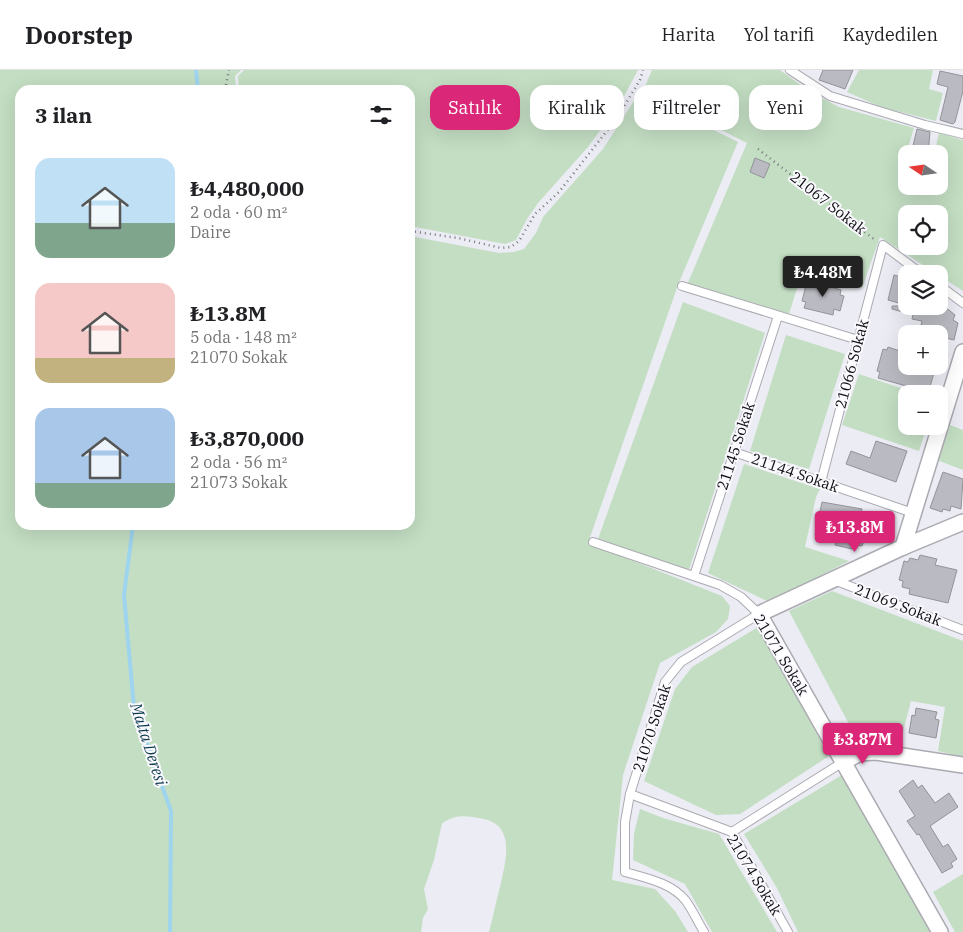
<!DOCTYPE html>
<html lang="tr">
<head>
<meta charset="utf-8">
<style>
	:root { --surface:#fff; --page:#f2f2f2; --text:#202124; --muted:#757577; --line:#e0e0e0; --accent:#db2777 }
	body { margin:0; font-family:"IBM Plex Serif",serif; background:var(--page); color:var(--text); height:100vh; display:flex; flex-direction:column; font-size:19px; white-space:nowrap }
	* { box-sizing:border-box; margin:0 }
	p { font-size:16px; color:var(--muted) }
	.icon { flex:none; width:28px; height:28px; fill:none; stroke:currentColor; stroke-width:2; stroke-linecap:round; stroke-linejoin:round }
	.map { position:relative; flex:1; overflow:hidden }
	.sheet { position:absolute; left:15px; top:15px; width:400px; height:445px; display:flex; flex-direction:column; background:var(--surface); border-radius:15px; box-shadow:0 5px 20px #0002 }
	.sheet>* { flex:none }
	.banner { position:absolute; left:430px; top:15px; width:458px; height:45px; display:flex; gap:10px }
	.needle { width:32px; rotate:283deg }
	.fabs { position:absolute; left:898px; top:75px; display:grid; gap:10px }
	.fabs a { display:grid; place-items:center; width:50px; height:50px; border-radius:10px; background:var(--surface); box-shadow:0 5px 20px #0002; font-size:25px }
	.price { position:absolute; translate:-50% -42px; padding:0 11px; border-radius:5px; background:var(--accent); color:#fff; font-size:16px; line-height:32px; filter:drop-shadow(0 1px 2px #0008) }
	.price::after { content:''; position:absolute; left:50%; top:30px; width:15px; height:11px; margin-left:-8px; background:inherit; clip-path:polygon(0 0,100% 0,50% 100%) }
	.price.active { background:#222; color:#fff }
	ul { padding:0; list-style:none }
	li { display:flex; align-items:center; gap:15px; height:125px; padding:0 20px }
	li span { display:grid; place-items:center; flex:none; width:140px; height:100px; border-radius:15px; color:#555 }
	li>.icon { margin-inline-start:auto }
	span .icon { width:60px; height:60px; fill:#fffc; stroke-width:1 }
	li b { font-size:21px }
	h2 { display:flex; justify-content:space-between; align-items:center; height:60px; padding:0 20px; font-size:21px }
	.chip { padding:0 18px; border-radius:15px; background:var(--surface); box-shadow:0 5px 20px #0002; font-size:18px; line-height:45px }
	.chip.active { background:var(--accent); color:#fff }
	header { display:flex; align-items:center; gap:30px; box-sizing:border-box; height:70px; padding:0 25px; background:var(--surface); border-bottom:1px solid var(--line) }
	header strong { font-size:24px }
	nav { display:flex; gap:28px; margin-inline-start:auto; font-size:18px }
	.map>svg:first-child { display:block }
	.green { fill:#c3dec3; fill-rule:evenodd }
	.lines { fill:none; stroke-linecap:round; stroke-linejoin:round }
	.stream { stroke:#9fd4ee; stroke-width:4 }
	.building { fill:#babac2; stroke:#93939a }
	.service-casing { stroke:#abaab2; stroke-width:10 }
	.minor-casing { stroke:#abaab2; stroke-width:18 }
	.path { stroke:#77777d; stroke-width:2.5; stroke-dasharray:1 4; stroke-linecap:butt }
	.service { stroke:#fff; stroke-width:8 }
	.minor { stroke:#fff; stroke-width:15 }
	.labels { text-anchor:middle; stroke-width:4; stroke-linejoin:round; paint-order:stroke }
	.street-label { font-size:15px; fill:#0f0f12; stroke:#faf9fe }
	.water-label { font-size:16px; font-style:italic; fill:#0f3c4e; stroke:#faf9fe }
</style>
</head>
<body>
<header>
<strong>Doorstep</strong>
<nav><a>Harita</a><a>Yol tarifi</a><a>Kaydedilen</a></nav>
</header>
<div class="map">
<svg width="963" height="862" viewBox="0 0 963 862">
	<rect width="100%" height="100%" fill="#ececf4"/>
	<!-- green -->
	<g class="green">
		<path d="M0,0h241l-6,6 1,14h-216v435h390v-289l89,17 15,-1 10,-3 12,-16 7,-16 60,-68 36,-56 99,49 -60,143 -90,258 134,53 8,10 -2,13 -12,13 -56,31 -37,112 -11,105 43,9 20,22 13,21h-199c4,-15 7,-30 11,-45 6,-27 17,-64 -21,-69 -15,-3 -24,-3 -37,5l-8,37 -10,29 4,20 -5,9 -2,14h-421z"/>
		<polygon points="244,0 638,0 622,30 588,77 538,133 527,149 516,170 505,174 410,156 410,20 239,20 238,6"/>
		<path d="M652,0h128l29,21 30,16 75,21 -8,26v32h33v-32h-5l5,-21 24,7v151l-83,-54 -18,51 -59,-19 -14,45 -102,-29 60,-142 -104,-52zM906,144h33v32h-33z"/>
		<polygon points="859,0 933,0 929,19 943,23 936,51 881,37 847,22"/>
		<polygon points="683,232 765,263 689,500 598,469"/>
		<polygon points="786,265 845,284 809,399 750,381"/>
		<polygon points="859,304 918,324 906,324 906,356 927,356 919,381 842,355"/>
		<polygon points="950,355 963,360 963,400 937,390"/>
		<polygon points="744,394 820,419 816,427 805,477 849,491 769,532 708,503"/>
		<polygon points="832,521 963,571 963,687 938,681 945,637 911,631 900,673 859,673 789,541"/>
		<polygon points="758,557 829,686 740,744 716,745 644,711 675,619 692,597"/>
		<polygon points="842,705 930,862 798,862 777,818 744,764"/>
		<polygon points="640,739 663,748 719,764 777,862 712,862 685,814 633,790 634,764"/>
		<polygon points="963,804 963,862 955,862 933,822"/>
	</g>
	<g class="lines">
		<!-- stream -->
		<g class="stream">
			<polyline points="196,0 198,20"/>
			<polyline points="133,455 124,525 134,638 171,741 170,862"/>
		</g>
	</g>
	<!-- building -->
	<g class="building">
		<polygon points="823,0 853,0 845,19 819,10"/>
		<polygon points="940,1 963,6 963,21 955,52 953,54 940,50 948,17 937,14"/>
		<polygon points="917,59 930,62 928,84 911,84"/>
		<polygon points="755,88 770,94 764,108 750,102"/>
		<polygon points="894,205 906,208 906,235 888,230"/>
		<polygon points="811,211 841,220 840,225 844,226 840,241 834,239 833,245 804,238 806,232 802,231 806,215 810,216"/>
		<polygon points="892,236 944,236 955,245 953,250 958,253 954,270 941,267 942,264 935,264 936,262 931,260 932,257 921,255 922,251 912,249 913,245 892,239"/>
		<polygon points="888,277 906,283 906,296 936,296 929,320 925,318 924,321 878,308 880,302 877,301 883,279 887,280"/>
		<polygon points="876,371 907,381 896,412 846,394 851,381 870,388"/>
		<polygon points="943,402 963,409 961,439 951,436 950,441 943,439 942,442 930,438"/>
		<polygon points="822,432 862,439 861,444 869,446 868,452 872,453 868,472 864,471 862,476 853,474 852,479 835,475 836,470 815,465"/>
		<polygon points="920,485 937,489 935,495 957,500 948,533 909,524 910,519 902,517 903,511 899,510 904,491 908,492 910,488 918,490"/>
		<polygon points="916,638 937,642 935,649 939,650 936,668 909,663 912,645 915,646"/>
		<polygon points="913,710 918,718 922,715 935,733 949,723 958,737 930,756 943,777 948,774 957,789 951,793 953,797 942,803 919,764 917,765 907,751 915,746 899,721"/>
	</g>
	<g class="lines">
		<!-- service casing -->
		<g class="service-casing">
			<g id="service">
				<polyline points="790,0 830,26 925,55 963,64"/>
				<polyline points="939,215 963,233"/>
				<polyline points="682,216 858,270"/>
				<polyline points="734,382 913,443"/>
				<polyline points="821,412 883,175 922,204"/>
				<path d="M593,472l127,43 21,12 18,17 -78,48 -16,20 -35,112 -5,28v50c21,6 47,11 61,29 7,10 12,21 18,31"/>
				<polyline points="694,506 778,246"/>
				<polyline points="834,510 963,560"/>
				<polyline points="630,724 732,762 788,862"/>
				<polyline points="732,762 843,692"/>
			</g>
		</g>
		<!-- minor casing -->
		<g class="minor-casing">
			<g id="minor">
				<polyline points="903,477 963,282"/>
				<polyline points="843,692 860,683 876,682 963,695"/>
				<polyline points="940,862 759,544 903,477 963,452"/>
			</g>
		</g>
		<!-- path -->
		<g class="path">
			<polyline points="225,20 229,0"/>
			<polyline points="758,79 875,170"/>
			<polyline points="410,161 458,168 501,178 511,177 519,171 535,144 559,122 617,48 640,10 643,0"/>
		</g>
		<!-- service -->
		<use href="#service" class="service"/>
		<!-- minor -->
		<use href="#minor" class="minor"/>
	</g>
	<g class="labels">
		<!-- street labels -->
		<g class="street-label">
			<text transform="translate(828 133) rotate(38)" y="5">21067 Sokak</text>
			<text transform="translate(852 294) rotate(-75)" y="5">21066 Sokak</text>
			<text transform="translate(736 376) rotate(-72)" y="5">21145 Sokak</text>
			<text transform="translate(795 403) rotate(19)" y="5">21144 Sokak</text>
			<text transform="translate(898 535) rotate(21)" y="5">21069 Sokak</text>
			<text transform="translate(781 585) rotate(59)" y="5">21071 Sokak</text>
			<text transform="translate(652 658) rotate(-72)" y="5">21070 Sokak</text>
			<text transform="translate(754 805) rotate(59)" y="5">21074 Sokak</text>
		</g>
		<!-- water labels -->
		<g class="water-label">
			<text transform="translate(149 674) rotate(72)" y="6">Malta Deresi</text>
		</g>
	</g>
</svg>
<div class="fabs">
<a><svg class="needle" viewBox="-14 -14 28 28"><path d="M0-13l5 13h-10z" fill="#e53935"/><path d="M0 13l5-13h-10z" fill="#757577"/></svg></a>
<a><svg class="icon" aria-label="locate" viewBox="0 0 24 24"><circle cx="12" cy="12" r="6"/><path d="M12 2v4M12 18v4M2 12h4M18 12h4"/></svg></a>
<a><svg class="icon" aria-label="layers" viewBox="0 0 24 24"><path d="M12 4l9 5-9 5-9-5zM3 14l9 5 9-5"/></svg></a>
<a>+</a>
<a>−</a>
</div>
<b class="price active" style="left:823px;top:228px">₺4.48M</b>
<b class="price" style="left:855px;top:483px">₺13.8M</b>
<b class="price" style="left:863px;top:695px">₺3.87M</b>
<div class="banner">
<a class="chip active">Satılık</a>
<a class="chip">Kiralık</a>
<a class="chip">Filtreler</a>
<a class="chip">Yeni</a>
</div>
<section class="sheet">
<h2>3 ilan<svg class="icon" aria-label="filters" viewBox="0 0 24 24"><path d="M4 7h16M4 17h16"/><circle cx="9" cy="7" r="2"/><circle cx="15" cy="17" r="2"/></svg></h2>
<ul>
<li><span style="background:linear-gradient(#bfe0f5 65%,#7fa58c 0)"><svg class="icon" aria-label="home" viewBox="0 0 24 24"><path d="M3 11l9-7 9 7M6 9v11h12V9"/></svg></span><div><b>₺4,480,000</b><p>2 oda · 60 m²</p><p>Daire</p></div></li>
<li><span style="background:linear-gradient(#f6c9c9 75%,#c2b280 0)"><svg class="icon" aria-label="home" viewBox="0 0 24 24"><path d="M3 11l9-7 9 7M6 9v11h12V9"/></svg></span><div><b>₺13.8M</b><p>5 oda · 148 m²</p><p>21070 Sokak</p></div></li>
<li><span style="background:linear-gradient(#a9c7e8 75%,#7fa58c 0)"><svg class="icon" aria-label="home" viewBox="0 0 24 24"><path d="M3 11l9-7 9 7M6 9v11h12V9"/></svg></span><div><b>₺3,870,000</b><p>2 oda · 56 m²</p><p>21073 Sokak</p></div></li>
</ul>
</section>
</div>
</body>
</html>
